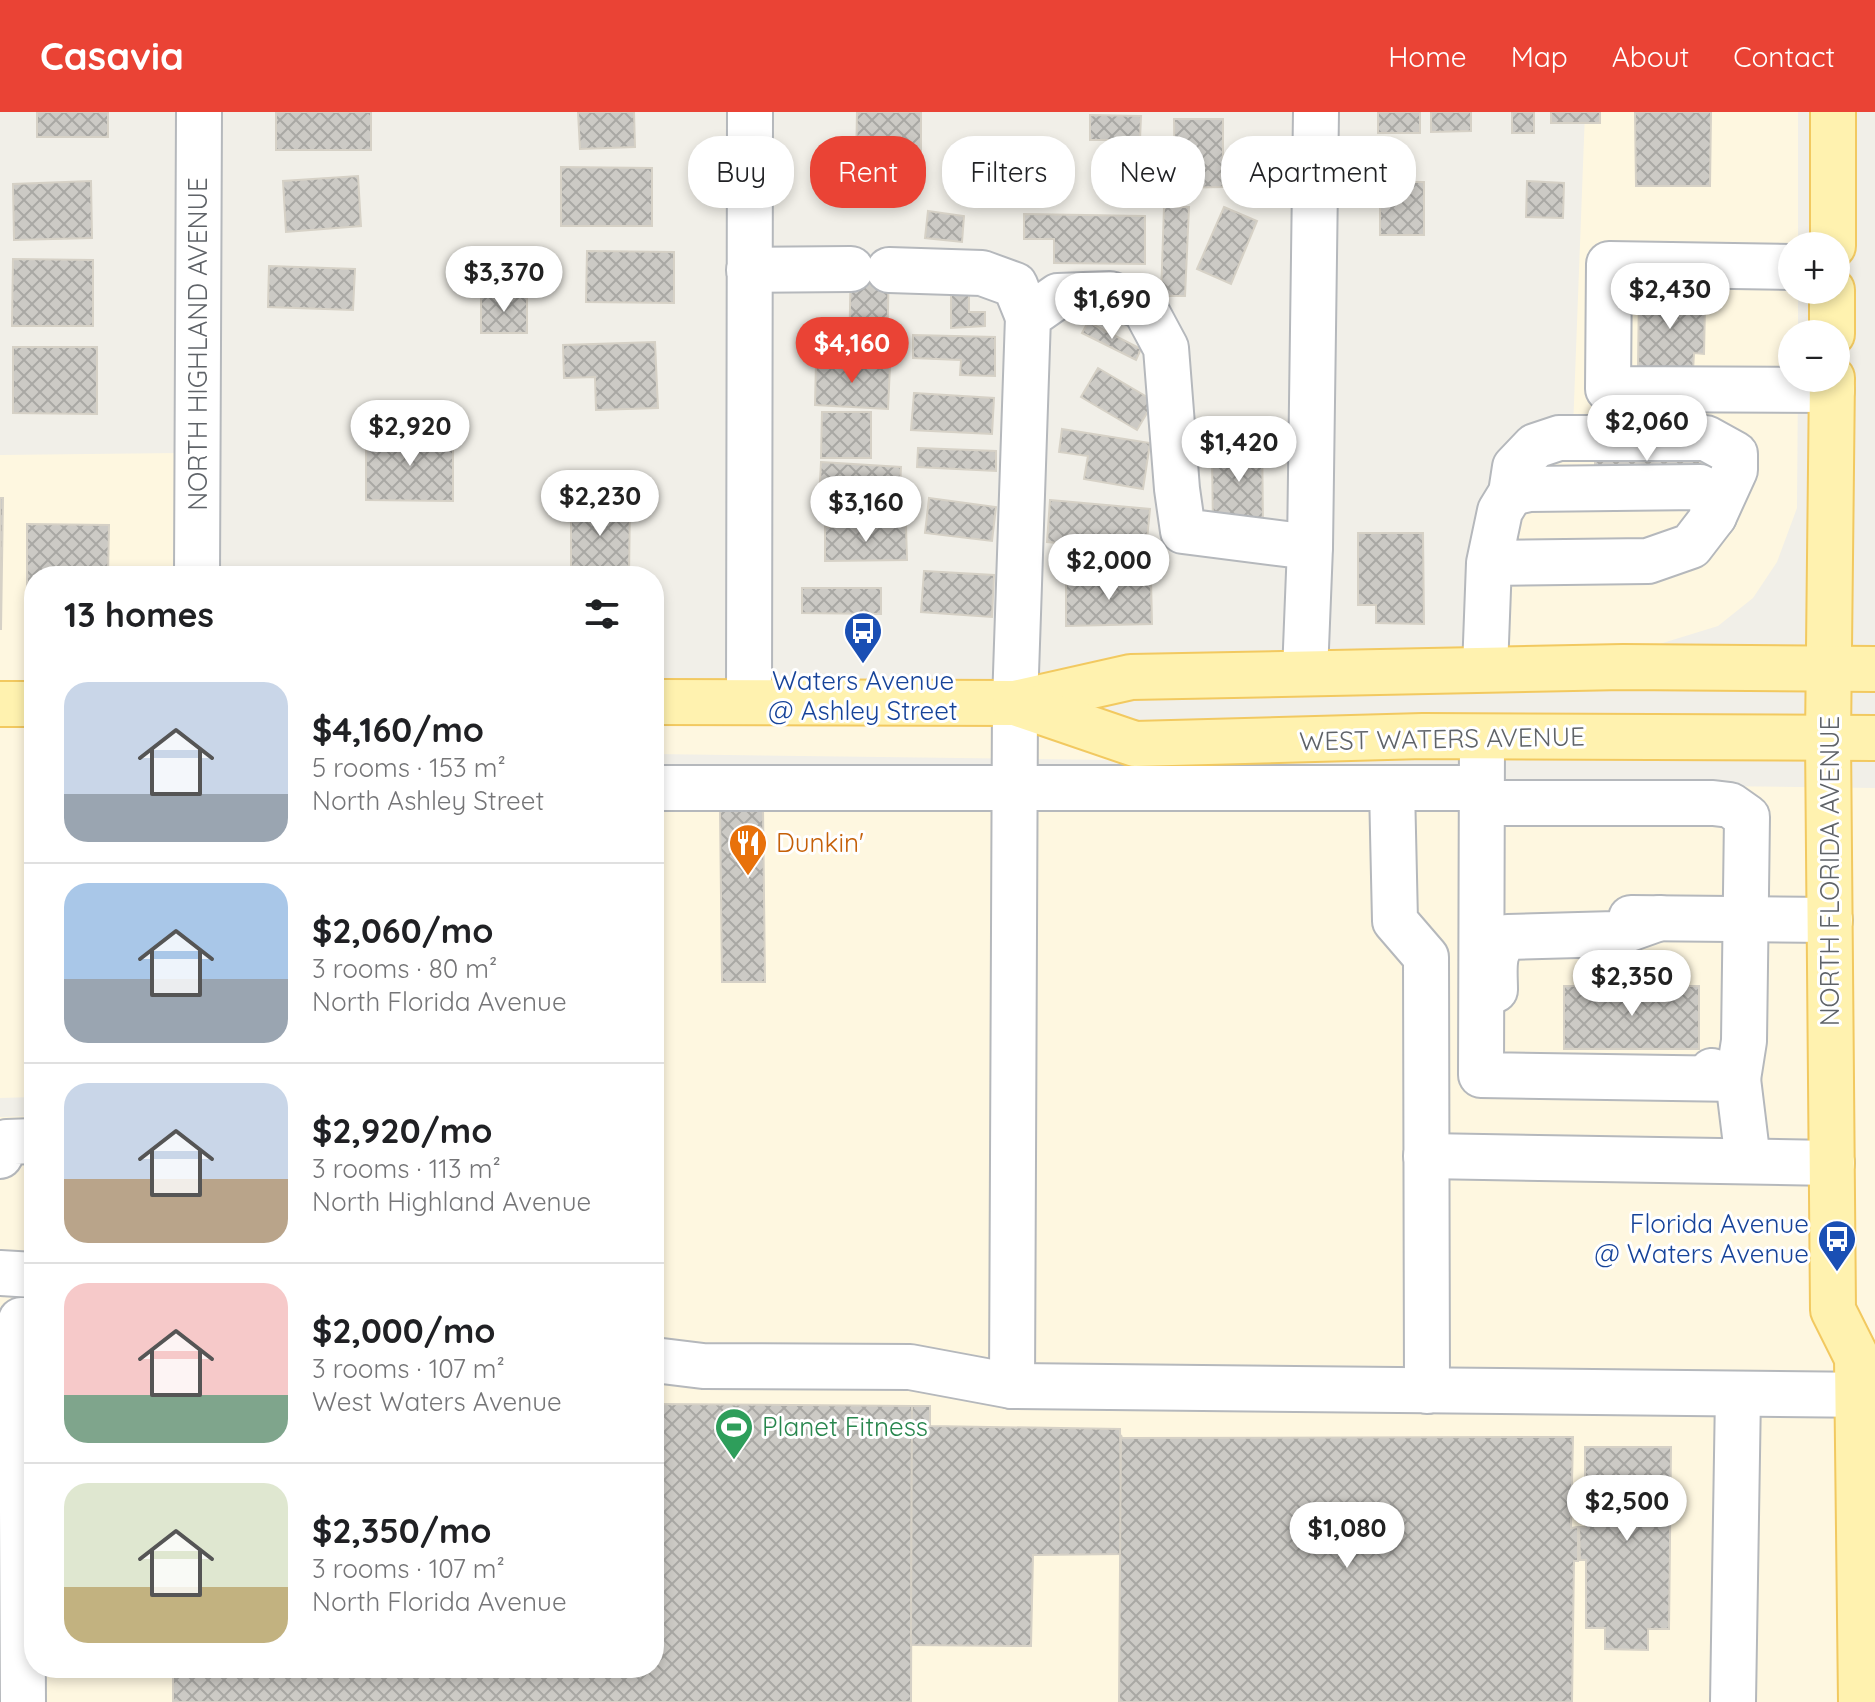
<!DOCTYPE html>
<html lang="en">
<head>
<meta charset="utf-8">
<style>
	:root { --surface:#fff; --page:#f2f2f2; --text:#202124; --muted:#757577; --line:#e0e0e0; --accent:#ea4335 }
	body { margin:0; font-family:Quicksand,sans-serif; background:var(--page); color:var(--text); height:100vh; display:flex; flex-direction:column; font-size:30px; white-space:nowrap }
	* { box-sizing:border-box; margin:0 }
	p { font-size:26px; color:var(--muted) }
	.icon { flex:none; width:44px; height:44px; fill:none; stroke:currentColor; stroke-width:2; stroke-linecap:round; stroke-linejoin:round }
	.map { position:relative; flex:1; overflow:hidden }
	.details { position:absolute; left:24px; top:454px; width:640px; height:1112px; display:flex; flex-direction:column; background:var(--surface); border-radius:32px; box-shadow:0 4px 12px #0003 }
	.details>* { flex:none }
	.banner { position:absolute; left:688px; top:24px; width:760px; height:72px; display:flex; gap:16px }
	.buttons { position:absolute; left:1778px; top:120px; display:grid; gap:16px }
	.buttons a { display:grid; place-items:center; width:72px; height:72px; border-radius:50%; background:var(--surface); box-shadow:0 4px 12px #0003; font-size:40px }
	.price { position:absolute; translate:-50% -68px; padding:0 18px; border-radius:28px; background:#fff; color:#222; font-size:26px; line-height:52px; filter:drop-shadow(0 2px 4px #0008) }
	.price::after { content:''; position:absolute; left:50%; top:48px; width:24px; height:18px; margin-left:-12px; background:inherit; clip-path:polygon(0 0,100% 0,50% 100%) }
	.price.current { background:var(--accent); color:#fff }
	ul { padding:0; list-style:none }
	li { display:flex; align-items:center; gap:24px; height:200px; padding:0 40px }
	li+li { border-top:2px solid var(--line) }
	li span { display:grid; place-items:center; flex:none; width:224px; height:160px; border-radius:24px; color:#555 }
	li>.icon { margin-inline-start:auto }
	span .icon { width:96px; height:96px; fill:#fffc; stroke-width:1 }
	li b { font-size:34px }
	h2 { display:flex; justify-content:space-between; align-items:center; height:96px; padding:0 40px; font-size:34px }
	.tag { padding:0 28px; border-radius:32px; background:var(--surface); box-shadow:0 4px 12px #0003; font-size:28px; line-height:72px }
	.tag.current { background:var(--accent); color:#fff }
	header { display:flex; align-items:center; gap:48px; box-sizing:border-box; height:112px; padding:0 40px; background:var(--accent); color:#fff }
	header strong { font-size:38px }
	nav { display:flex; gap:44px; margin-inline-start:auto; font-size:28px }
	.map>svg:first-child { display:block }
	.commercial { fill:#fef7e0 }
	.building { fill:url(#building-cross-hatch); stroke:#d6d1c6; stroke-width:2 }
	.lines { fill:none; stroke-linecap:round; stroke-linejoin:round }
	.minor-casing { stroke:#b5b8bc; stroke-width:48 }
	.major-casing { stroke:#f2c960; stroke-width:48 }
	.minor { stroke:#fff; stroke-width:44 }
	.major { stroke:#fff2af; stroke-width:44 }
	.labels { text-anchor:middle; stroke-width:6; stroke-linejoin:round; paint-order:stroke }
	.street-label { font-size:26px; fill:#5f6368; stroke:#fff }
	.transit-label { font-size:26px; fill:#164399; stroke:#fff }
	.food-label { font-size:26px; fill:#c56008; stroke:#fff; text-anchor:start }
	.leisure-label { font-size:26px; fill:#27864d; stroke:#fff; text-anchor:start }
</style>
</head>
<body>
<header>
<strong>Casavia</strong>
<nav><a>Home</a><a>Map</a><a>About</a><a>Contact</a></nav>
</header>
<div class="map">
<svg width="1875" height="1590" viewBox="0 0 1875 1590">
	<defs>
		<pattern id="building-cross-hatch" width="8" height="8" patternUnits="userSpaceOnUse" patternTransform="scale(2)"><rect width="8" height="8" fill="#cccac5"/><path d="M0 0l8 8M0 8l8-8" fill="none" stroke="#a9a8a4"/></pattern>
	</defs>
	<rect width="100%" height="100%" fill="#f1efe8"/>
	<!-- commercial -->
	<g class="commercial">
		<polygon points="1585,0 1798,0 1798,134 1792,134 1792,178 1798,178 1798,222 1792,222 1792,266 1798,266 1797,396 1777,450 1753,486 1718,514 1614,546 1497,535 1513,325 1573,317"/>
		<polygon points="178,341 178,464 34,464 34,570 0,570 0,343"/>
		<polygon points="654,612 1014,614 1111,648 654,642"/>
		<polygon points="0,614 34,614 34,985 0,986"/>
		<polygon points="654,661 1875,676 1875,1590 0,1590 0,1005 34,1004 34,1556 654,1556"/>
	</g>
	<!-- building -->
	<g class="building">
		<rect x="37" y="0" width="71" height="25"/>
		<rect x="276" y="0" width="95" height="38"/>
		<polygon points="578,0 634,0 635,35 580,37"/>
		<polygon points="857,0 921,0 921,52 856,52"/>
		<rect x="1378" y="0" width="42" height="21"/>
		<polygon points="1431,0 1471,0 1471,19 1431,20"/>
		<rect x="1512" y="0" width="22" height="21"/>
		<rect x="1551" y="0" width="49" height="11"/>
		<polygon points="1635,0 1711,0 1710,74 1636,74"/>
		<polygon points="1090,3 1141,4 1140,28 1090,28"/>
		<polygon points="1174,7 1223,7 1223,75 1175,76"/>
		<polygon points="561,55 652,56 652,114 561,114"/>
		<polygon points="358,64 361,114 286,120 283,69"/>
		<polygon points="91,69 92,126 14,128 13,72"/>
		<polygon points="1527,69 1564,71 1563,106 1526,105"/>
		<rect x="1380" y="70" width="44" height="53"/>
		<polygon points="1164,95 1189,95 1185,184 1161,184"/>
		<polygon points="1224,95 1257,109 1231,172 1197,157"/>
		<polygon points="928,99 964,104 962,130 925,126"/>
		<polygon points="1024,102 1145,104 1145,152 1054,151 1054,127 1024,127"/>
		<polygon points="587,139 674,140 674,191 586,190"/>
		<polygon points="851,146 889,148 887,248 849,246"/>
		<polygon points="13,147 93,148 93,214 12,214"/>
		<polygon points="269,154 355,157 353,198 268,195"/>
		<polygon points="1639,179 1696,181 1695,193 1705,193 1704,242 1694,241 1693,259 1638,257"/>
		<polygon points="951,181 969,181 969,200 985,200 985,214 951,216"/>
		<rect x="481" y="183" width="46" height="38"/>
		<polygon points="1088,210 1141,237 1136,248 1082,221"/>
		<polygon points="913,223 995,225 995,264 960,263 961,248 913,246"/>
		<polygon points="655,230 658,296 596,298 595,265 564,266 563,233"/>
		<polygon points="13,235 97,235 97,302 13,301"/>
		<polygon points="816,249 890,254 888,297 815,293"/>
		<polygon points="1098,256 1154,289 1137,318 1081,285"/>
		<polygon points="914,281 994,286 992,322 911,318"/>
		<polygon points="822,300 871,300 871,346 821,346"/>
		<polygon points="1237,316 1262,316 1263,418 1213,417 1212,342 1237,342"/>
		<polygon points="1062,317 1150,331 1143,377 1084,367 1088,344 1059,340"/>
		<polygon points="366,324 453,324 453,389 366,388"/>
		<polygon points="1595,335 1700,335 1700,365 1595,367"/>
		<polygon points="918,336 996,339 996,359 917,355"/>
		<polygon points="821,350 901,355 899,395 819,390"/>
		<polygon points="0,386 3,386 1,517 0,517"/>
		<polygon points="929,386 996,395 992,429 925,421"/>
		<polygon points="571,388 630,389 629,464 571,464"/>
		<polygon points="1050,388 1150,397 1146,438 1047,430"/>
		<polygon points="27,412 109,413 108,464 34,464 34,497 27,497"/>
		<polygon points="906,414 907,448 825,449 825,415"/>
		<polygon points="1358,421 1423,421 1424,512 1376,511 1376,493 1358,493"/>
		<polygon points="924,459 994,463 992,505 921,500"/>
		<polygon points="1151,467 1152,512 1066,514 1066,468"/>
		<polygon points="802,476 881,476 881,502 802,501"/>
		<polygon points="720,697 763,697 765,870 722,870"/>
		<rect x="1564" y="874" width="135" height="63"/>
		<polygon points="654,1292 912,1294 911,1590 173,1590 173,1556 654,1556"/>
		<polygon points="912,1294 930,1294 930,1314 1120,1317 1122,1442 1033,1443 1031,1534 911,1533"/>
		<polygon points="1121,1323 1122,1326 1573,1325 1571,1416 1578,1415 1578,1449 1574,1449 1572,1590 1119,1590"/>
		<polygon points="1585,1335 1671,1335 1669,1517 1648,1517 1648,1538 1605,1537 1605,1516 1586,1516 1586,1448 1580,1448 1579,1415 1585,1415"/>
	</g>
	<g class="lines">
		<!-- minor casing -->
		<g class="minor-casing">
			<g id="minor">
				<polyline points="1792,155 1609,152 1608,277 1832,278"/>
				<polyline points="749,158 851,157"/>
				<polyline points="889,158 982,161 1015,173 1028,205"/>
				<polyline points="1511,381 1529,377 1700,375 1710,384 1714,404"/>
				<polyline points="197,464 199,0"/>
				<polyline points="1485,557 1489,451 1648,449 1691,434 1714,404 1735,358 1735,342 1706,326 1559,326 1535,334 1515,355 1511,381 1500,399 1489,451"/>
				<polyline points="1305,561 1310,435 1316,0"/>
				<polyline points="749,589 750,0"/>
				<polyline points="1482,625 1481,963 1738,967 1744,929 1747,705 1730,693 1713,691 1482,691"/>
				<polyline points="654,676 1482,676"/>
				<polyline points="1392,676 1395,809 1426,845 1427,1279"/>
				<polyline points="1631,806 1830,808"/>
				<path d="M1495,878c0,-20 -4,-40 13,-53l107,-3 45,-16"/>
				<polyline points="1712,959 1738,967 1748,1049"/>
				<polyline points="0,1044 7,1030 34,1029"/>
				<polyline points="1426,1044 1832,1051"/>
				<polyline points="0,1161 34,1163"/>
				<polyline points="654,1248 703,1254 910,1255 1012,1274 1875,1283"/>
				<polyline points="1012,1274 1015,591 1028,205 1058,184 1110,182 1144,195 1166,236 1177,377 1183,419 1310,435"/>
				<polyline points="23,1590 21,1208 34,1208"/>
				<polyline points="1733,1590 1738,1282"/>
			</g>
		</g>
		<!-- major casing -->
		<g class="major-casing">
			<g id="major">
				<polyline points="1833,134 1833,0"/>
				<polyline points="1832,222 1832,178"/>
				<polyline points="1832,266 1828,626 1833,1198 1857,1246 1861,1590"/>
				<polyline points="654,590 1015,591 1131,565 1623,555 1875,557"/>
				<polyline points="1015,591 1135,632 1423,624 1875,626"/>
				<polyline points="0,592 34,592"/>
			</g>
		</g>
		<!-- minor -->
		<use href="#minor" class="minor"/>
		<!-- major -->
		<use href="#major" class="major"/>
	</g>
	<!-- icons -->
	<defs>
		<g id="bus-pin" transform="scale(2)"><path d="M0 17L-7.5 6A9.5 9.5 0 1 1 7.5 6Z" fill="#1a4fb4" stroke="#fff"/><path d="M-5-6H5V4H4V6H2V4H-2V6H-4V4H-5ZM-3.5-4V0h7V-4ZM-3.5 1.2v1.5H-2V1.2ZM2 1.2v1.5H3.5V1.2Z" fill="#fff"/></g>
		<g id="restaurant-pin" transform="scale(2)"><path d="M0 17L-7.5 6A9.5 9.5 0 1 1 7.5 6Z" fill="#e8710a" stroke="#fff"/><path d="M-5-6h1v4h1v-4h1v4h1v-4h1v5L-1.5 .5V6h-2V.5L-5-1ZM5-6V6H3V1.5H1.5Q1.5-4 5-6Z" fill="#fff"/></g>
		<g id="stadium-pin" transform="scale(2)"><path d="M0 17L-7.5 6A9.5 9.5 0 1 1 7.5 6Z" fill="#2e9e5b" stroke="#fff"/><path d="M0-5a6.5 5 0 1 0 0 10a6.5 5 0 1 0 0-10ZM-3.5-1.8h7v3.6h-7Z" fill="#fff"/></g>
	</defs>
	<g fill-rule="evenodd">
		<use href="#bus-pin" x="863" y="519"/>
		<use href="#restaurant-pin" x="748" y="731"/>
		<use href="#bus-pin" x="1837" y="1127"/>
		<use href="#stadium-pin" x="734" y="1315"/>
	</g>
	<g class="labels">
		<!-- street labels -->
		<g class="street-label">
			<text transform="translate(198 232) rotate(-90)" y="9">NORTH HIGHLAND AVENUE</text>
			<text transform="translate(1442 627) rotate(-1)" y="9">WEST WATERS AVENUE</text>
			<text transform="translate(1830 759) rotate(-90)" y="9">NORTH FLORIDA AVENUE</text>
		</g>
		<!-- transit labels -->
		<g class="transit-label">
			<text x="863" y="578">Waters Avenue<tspan x="863" dy="30">@ Ashley Street</tspan></text>
			<text x="1809" y="1121" text-anchor="end">Florida Avenue<tspan x="1809" dy="30">@ Waters Avenue</tspan></text>
		</g>
		<!-- food labels -->
		<g class="food-label">
			<text x="776" y="740">Dunkin'</text>
		</g>
		<!-- leisure labels -->
		<g class="leisure-label">
			<text x="762" y="1324">Planet Fitness</text>
		</g>
	</g>
</svg>
<div class="buttons">
<a>+</a>
<a>−</a>
</div>
<b class="price" style="left:504px;top:202px">$3,370</b>
<b class="price" style="left:1670px;top:219px">$2,430</b>
<b class="price" style="left:1112px;top:229px">$1,690</b>
<b class="price current" style="left:852px;top:273px">$4,160</b>
<b class="price" style="left:1647px;top:351px">$2,060</b>
<b class="price" style="left:410px;top:356px">$2,920</b>
<b class="price" style="left:1239px;top:372px">$1,420</b>
<b class="price" style="left:600px;top:426px">$2,230</b>
<b class="price" style="left:866px;top:432px">$3,160</b>
<b class="price" style="left:1109px;top:490px">$2,000</b>
<b class="price" style="left:1632px;top:906px">$2,350</b>
<b class="price" style="left:1627px;top:1431px">$2,500</b>
<b class="price" style="left:1347px;top:1458px">$1,080</b>
<div class="banner">
<a class="tag">Buy</a>
<a class="tag current">Rent</a>
<a class="tag">Filters</a>
<a class="tag">New</a>
<a class="tag">Apartment</a>
</div>
<section class="details">
<h2>13 homes<svg class="icon" aria-label="filters" viewBox="0 0 24 24"><path d="M4 7h16M4 17h16"/><circle cx="9" cy="7" r="2"/><circle cx="15" cy="17" r="2"/></svg></h2>
<ul>
<li><span style="background:linear-gradient(#c9d6e8 70%,#9aa5b1 0)"><svg class="icon" aria-label="home" viewBox="0 0 24 24"><path d="M3 11l9-7 9 7M6 9v11h12V9"/></svg></span><div><b>$4,160/mo</b><p>5 rooms · 153 m²</p><p>North Ashley Street</p></div></li>
<li><span style="background:linear-gradient(#a9c7e8 60%,#9aa5b1 0)"><svg class="icon" aria-label="home" viewBox="0 0 24 24"><path d="M3 11l9-7 9 7M6 9v11h12V9"/></svg></span><div><b>$2,060/mo</b><p>3 rooms · 80 m²</p><p>North Florida Avenue</p></div></li>
<li><span style="background:linear-gradient(#c9d6e8 60%,#b9a48a 0)"><svg class="icon" aria-label="home" viewBox="0 0 24 24"><path d="M3 11l9-7 9 7M6 9v11h12V9"/></svg></span><div><b>$2,920/mo</b><p>3 rooms · 113 m²</p><p>North Highland Avenue</p></div></li>
<li><span style="background:linear-gradient(#f6c9c9 70%,#7fa58c 0)"><svg class="icon" aria-label="home" viewBox="0 0 24 24"><path d="M3 11l9-7 9 7M6 9v11h12V9"/></svg></span><div><b>$2,000/mo</b><p>3 rooms · 107 m²</p><p>West Waters Avenue</p></div></li>
<li><span style="background:linear-gradient(#dfe7d0 65%,#c2b280 0)"><svg class="icon" aria-label="home" viewBox="0 0 24 24"><path d="M3 11l9-7 9 7M6 9v11h12V9"/></svg></span><div><b>$2,350/mo</b><p>3 rooms · 107 m²</p><p>North Florida Avenue</p></div></li>
</ul>
</section>
</div>
</body>
</html>
